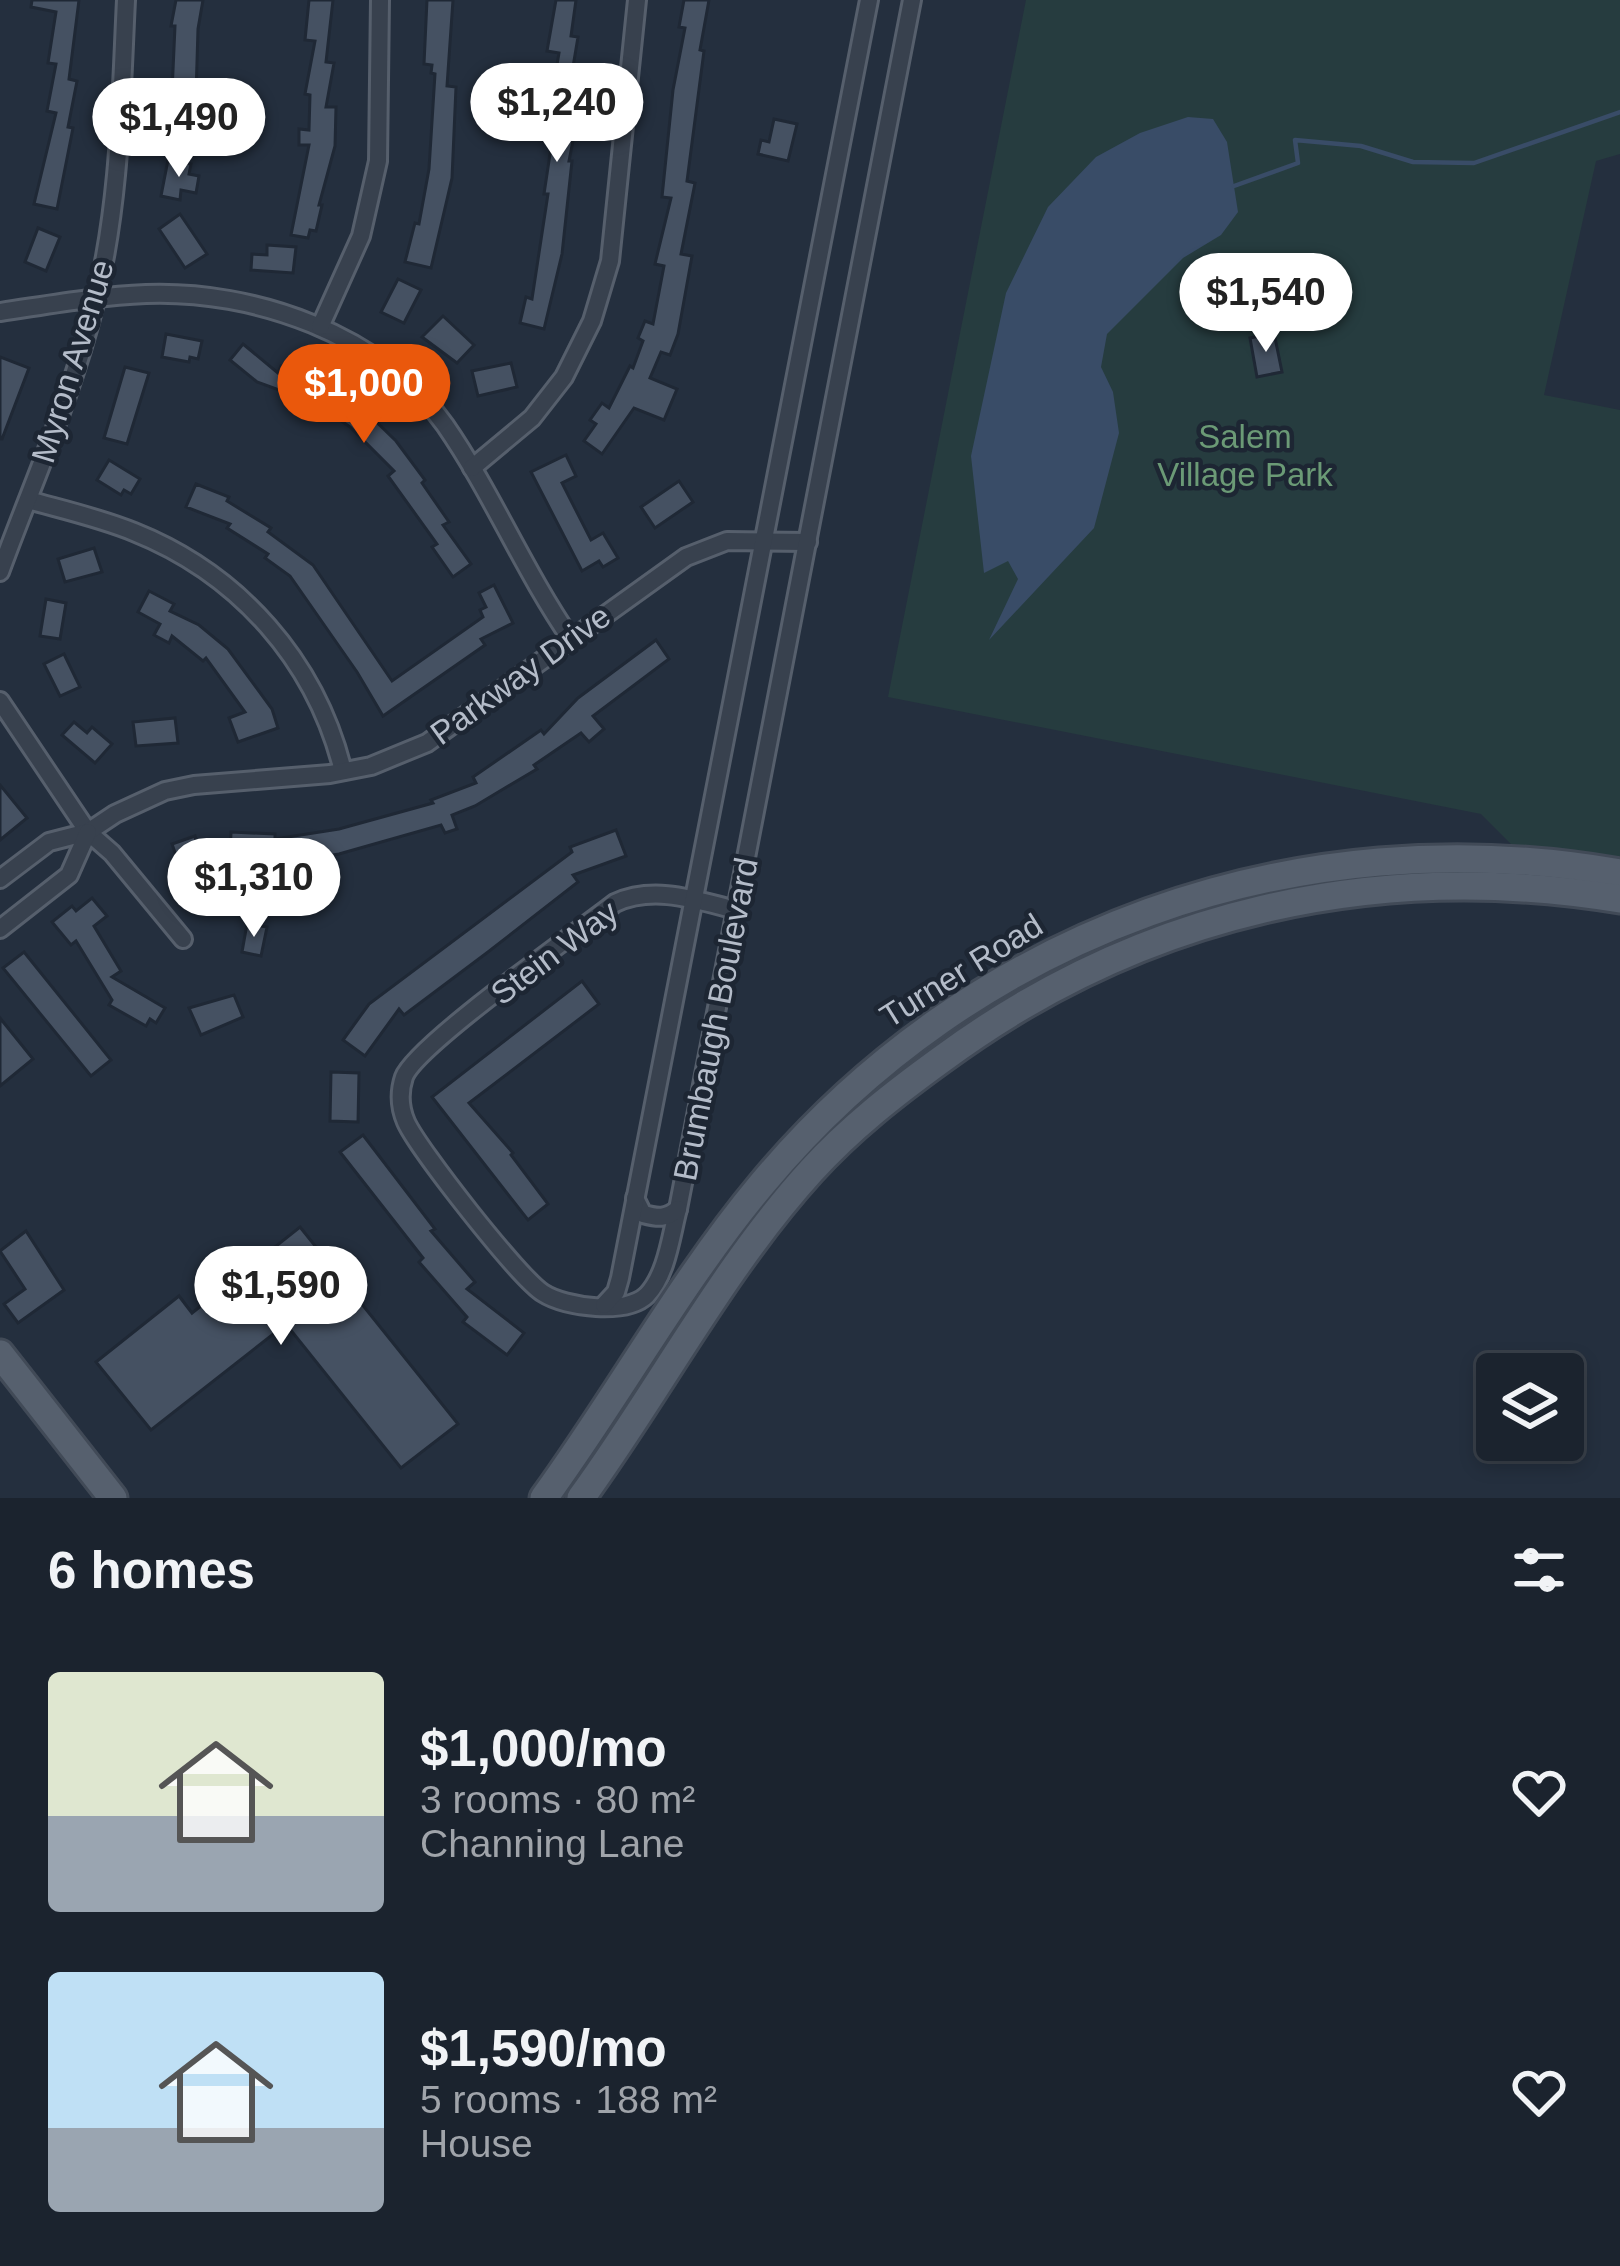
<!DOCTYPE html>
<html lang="en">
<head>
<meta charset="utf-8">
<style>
	:root { --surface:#1b232e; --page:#282f3a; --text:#f1f3f6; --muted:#a0a4aa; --line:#39404a; --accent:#ea580c }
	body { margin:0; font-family:Arial,sans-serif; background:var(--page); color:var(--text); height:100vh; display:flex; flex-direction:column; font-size:45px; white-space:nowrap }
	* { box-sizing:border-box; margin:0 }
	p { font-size:39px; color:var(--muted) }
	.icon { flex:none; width:66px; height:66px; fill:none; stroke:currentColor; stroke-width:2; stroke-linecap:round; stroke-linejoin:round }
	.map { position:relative; height:1498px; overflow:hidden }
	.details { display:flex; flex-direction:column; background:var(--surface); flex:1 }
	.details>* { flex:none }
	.fabs { position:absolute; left:1476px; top:1353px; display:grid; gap:24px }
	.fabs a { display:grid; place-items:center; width:108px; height:108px; border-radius:12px; background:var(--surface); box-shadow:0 6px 18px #0003,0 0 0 3px var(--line); font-size:60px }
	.price { position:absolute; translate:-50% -102px; padding:0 27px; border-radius:42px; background:#fff; color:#222; font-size:39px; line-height:78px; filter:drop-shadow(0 3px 6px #0008) }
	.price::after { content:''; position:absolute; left:50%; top:72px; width:36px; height:27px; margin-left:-18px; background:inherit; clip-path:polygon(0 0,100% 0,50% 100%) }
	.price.active { background:var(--accent); color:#fff }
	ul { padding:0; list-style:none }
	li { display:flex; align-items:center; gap:36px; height:300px; padding:0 48px }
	li span { display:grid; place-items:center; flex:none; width:336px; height:240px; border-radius:12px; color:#555 }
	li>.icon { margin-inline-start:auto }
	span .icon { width:144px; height:144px; fill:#fffc; stroke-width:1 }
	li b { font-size:51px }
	h2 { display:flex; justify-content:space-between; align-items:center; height:144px; padding:0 48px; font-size:51px }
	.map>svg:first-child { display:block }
	.green { fill:#263c3f }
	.water { fill:#394c67 }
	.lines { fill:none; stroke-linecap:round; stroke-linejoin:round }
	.stream { stroke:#394c67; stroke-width:4.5 }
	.building { fill:#455162; stroke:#1f2835; stroke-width:3 }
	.street-casing { stroke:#565f6c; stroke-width:22 }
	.primary-casing { stroke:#414a57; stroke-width:33 }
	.street { stroke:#38414e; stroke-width:16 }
	.primary { stroke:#56606e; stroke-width:27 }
	.labels { text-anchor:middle; stroke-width:9; stroke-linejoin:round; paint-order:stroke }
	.street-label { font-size:33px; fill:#b4bcc9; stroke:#1d2633 }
	.park-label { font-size:33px; fill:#6b9a76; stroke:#1d2633 }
</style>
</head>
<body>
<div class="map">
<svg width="1620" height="1498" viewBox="0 0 1620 1498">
	<rect width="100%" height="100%" fill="#242f3e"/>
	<!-- green -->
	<polygon class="green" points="1026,0 1620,0 1620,154 1596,161 1544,395 1620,410 1620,873 1526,859 1481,814 888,697"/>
	<!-- water -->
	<polygon class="water" points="1188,117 1213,119 1227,142 1238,212 1221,235 1183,258 1107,334 1101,367 1113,392 1119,433 1094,528 989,640 1018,579 1008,561 984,573 971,456 1006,293 1048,207 1096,157 1140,133"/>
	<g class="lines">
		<!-- stream -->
		<polyline class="stream" points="1234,186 1298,163 1295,140 1361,146 1413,162 1474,163 1620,112"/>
	</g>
	<!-- building -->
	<g class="building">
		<polygon points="32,0 79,0 69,79 77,81 68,127 73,128 57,209 34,204 56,113 47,111 56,64 48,63 56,12 31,7"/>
		<polygon points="176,0 203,0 198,29 195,128 187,128 187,138 170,137 175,26 171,26"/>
		<polygon points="309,0 333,0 326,62 334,63 326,107 336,107 335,146 319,205 322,205 316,231 310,230 308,238 291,235 309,145 299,145 299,129 309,130 310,95 305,94 315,41 305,40"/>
		<polygon points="427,0 453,0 447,86 456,87 452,178 431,268 405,262 415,223 419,224 429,169 435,74 431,73 432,65 424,64"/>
		<polygon points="556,0 576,0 571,36 578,37 573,67 581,69 573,114 578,115 569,161 572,161 562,254 544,329 520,323 526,297 532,299 548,194 544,194 558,101 551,100 559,53 547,51"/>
		<polygon points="684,0 709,0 700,50 704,51 687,181 695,183 681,254 692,256 678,334 670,355 661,352 650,378 677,389 664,420 634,408 602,454 584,441 596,424 590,420 602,403 609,408 630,366 633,368 643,341 638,338 645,321 653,324 664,266 655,264 671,198 662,197 673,90 685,28 679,27"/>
		<polygon points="774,119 797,124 788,161 758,154 761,140 769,142"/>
		<polygon points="168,160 191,164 189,174 199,176 196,193 181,190 180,200 161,196"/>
		<polygon points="180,214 207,254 185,268 159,229"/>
		<polygon points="38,228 60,237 46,271 25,262"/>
		<polygon points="267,245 296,247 293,273 251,270 252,254 267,255"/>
		<polygon points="398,279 421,290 404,323 381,312"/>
		<polygon points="443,316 474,345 457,363 422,337"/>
		<polygon points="1274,333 1282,372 1257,377 1250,338"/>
		<polygon points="166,334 202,341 198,359 190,357 189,362 162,357"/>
		<polygon points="243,344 278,373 281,366 324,381 361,407 396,441 425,480 422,483 449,522 443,525 471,564 453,577 432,547 437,544 388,476 394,471 350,427 315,403 257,382 230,360"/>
		<polygon points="0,357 29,368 2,439 0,439"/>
		<polygon points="511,363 517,387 478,396 472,371"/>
		<polygon points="125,367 149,373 127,444 104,438"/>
		<polygon points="566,455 576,476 562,483 591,540 603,533 618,558 603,567 599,561 582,571 531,472"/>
		<polygon points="109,460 140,479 131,494 124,490 121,495 97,480"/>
		<polygon points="679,481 693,502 655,528 641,507"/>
		<polygon points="196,484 229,497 227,501 271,528 268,532 313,565 392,681 483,617 480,610 486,607 479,593 494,585 513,623 481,639 485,645 383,716 357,672 290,576 265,558 268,554 227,528 230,524 186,507"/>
		<polygon points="94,548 102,572 65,582 58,559"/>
		<polygon points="149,591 174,604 170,611 199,625 228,649 272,709 278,728 238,742 229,718 245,712 206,658 203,661 172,636 169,643 154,635 160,624 138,612"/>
		<polygon points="46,599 66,603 60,639 40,636"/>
		<polygon points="656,640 669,659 593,716 604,729 589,742 581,733 534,765 537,769 475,806 452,815 457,829 445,833 441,825 339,854 283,863 230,856 231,832 275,834 275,839 339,829 433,803 431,800 476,783 473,777 541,730 544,734 578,698"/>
		<polygon points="64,654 80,687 60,696 44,664"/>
		<polygon points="175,718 178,743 136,746 133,722"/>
		<polygon points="74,722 87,733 92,727 112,744 95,763 62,735"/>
		<polygon points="0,785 27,818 0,840"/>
		<polygon points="616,830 626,856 573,875 578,882 488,952 404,1015 399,1009 365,1056 343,1040 369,1004 572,852 570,847"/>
		<polygon points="195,836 205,881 187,887 172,844"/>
		<polygon points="92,898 107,916 94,926 121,971 112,977 165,1008 156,1023 150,1019 146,1026 109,1005 112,1000 76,941 71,945 52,922 72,906 76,911"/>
		<polygon points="247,924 267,927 261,956 242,952"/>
		<polygon points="24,952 111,1060 91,1076 3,968"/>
		<polygon points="582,981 599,1004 469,1103 513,1153 511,1155 548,1204 528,1220 432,1097"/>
		<polygon points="234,995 243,1017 201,1035 189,1008"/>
		<polygon points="0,1018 33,1059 0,1086"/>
		<polygon points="331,1072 359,1073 358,1122 330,1121"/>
		<polygon points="363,1135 435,1229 431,1231 475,1282 467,1289 524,1333 507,1355 463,1322 467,1317 419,1262 423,1258 340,1152"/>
		<polygon points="300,1227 458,1424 401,1468 286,1324 151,1430 96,1362 179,1296 192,1313"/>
		<polygon points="26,1231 64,1290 18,1323 4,1304 25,1289 0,1251"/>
	</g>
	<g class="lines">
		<!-- street casing -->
		<g class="street-casing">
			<g id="street">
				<path d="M0,312c48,-7 97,-16 146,-18 108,-4 235,40 299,131 47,68 79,146 126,214"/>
				<polyline points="320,327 361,236 378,161 380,0"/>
				<polyline points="472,468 532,418 564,377 592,321 610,261 637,0"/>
				<path d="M28,500c36,10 72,18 106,32 105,42 182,129 209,239"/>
				<path d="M0,572c33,-90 72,-176 95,-269 25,-99 26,-202 31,-303"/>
				<polyline points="0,701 88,832 112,853 183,939"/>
				<polyline points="0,879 49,842 88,832 115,814 165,791 194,785 330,774 371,766 427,743 686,557 727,541 808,542"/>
				<path d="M736,910c-40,-10 -82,-25 -121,-7 -37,29 -199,142 -211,174 -5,15 -4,31 2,45 12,27 113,156 137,171 23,15 84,22 104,2 20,-21 24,-60 31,-86l234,-1209"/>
				<polyline points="0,929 69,875 88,832"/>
				<path d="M635,1198l8,16c15,4 23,5 35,-5"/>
				<polyline points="604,1305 616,1292 620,1278 869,0"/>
			</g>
		</g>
		<!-- primary casing -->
		<g class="primary-casing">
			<g id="primary">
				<polyline points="0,1354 113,1498"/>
				<path d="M544,1498c75,-103 137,-217 218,-314 211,-253 535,-368 858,-311"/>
				<path d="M581,1498c78,-107 141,-229 230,-327 39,-43 84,-78 131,-112 199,-147 434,-200 678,-160"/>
			</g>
		</g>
		<!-- street -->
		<use href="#street" class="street"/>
		<!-- primary -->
		<use href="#primary" class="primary"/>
	</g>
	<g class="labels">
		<!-- street labels -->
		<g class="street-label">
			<text transform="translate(72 361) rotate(-73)" y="12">Myron Avenue</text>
			<text transform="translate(520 674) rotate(-36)" y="12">Parkway Drive</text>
			<text transform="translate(554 952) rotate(-37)" y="12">Stein Way</text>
			<text transform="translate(961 970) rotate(-32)" y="12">Turner Road</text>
			<text transform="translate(715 1019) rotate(-79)" y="12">Brumbaugh Boulevard</text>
		</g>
		<!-- park labels -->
		<g class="park-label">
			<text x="1245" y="448">Salem<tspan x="1245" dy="38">Village Park</tspan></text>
		</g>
	</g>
</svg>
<div class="fabs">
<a><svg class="icon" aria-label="layers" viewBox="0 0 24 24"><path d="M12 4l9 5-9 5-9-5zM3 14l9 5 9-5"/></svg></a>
</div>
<b class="price" style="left:557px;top:165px">$1,240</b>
<b class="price" style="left:179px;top:180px">$1,490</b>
<b class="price" style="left:1266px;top:355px">$1,540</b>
<b class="price active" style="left:364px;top:446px">$1,000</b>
<b class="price" style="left:254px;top:940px">$1,310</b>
<b class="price" style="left:281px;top:1348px">$1,590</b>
</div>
<section class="details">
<h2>6 homes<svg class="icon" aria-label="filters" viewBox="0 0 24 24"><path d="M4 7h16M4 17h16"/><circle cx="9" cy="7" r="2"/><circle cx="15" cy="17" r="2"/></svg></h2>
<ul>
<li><span style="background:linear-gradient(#dfe7d0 60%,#9aa5b1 0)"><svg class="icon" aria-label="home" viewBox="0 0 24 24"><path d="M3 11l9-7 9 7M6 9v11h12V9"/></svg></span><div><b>$1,000/mo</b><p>3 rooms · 80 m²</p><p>Channing Lane</p></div><svg class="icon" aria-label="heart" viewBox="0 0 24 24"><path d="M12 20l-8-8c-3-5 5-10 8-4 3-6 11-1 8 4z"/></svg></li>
<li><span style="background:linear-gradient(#bfe0f5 65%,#9aa5b1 0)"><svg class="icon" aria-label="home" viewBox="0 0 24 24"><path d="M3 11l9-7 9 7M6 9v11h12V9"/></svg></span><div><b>$1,590/mo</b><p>5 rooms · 188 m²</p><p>House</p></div><svg class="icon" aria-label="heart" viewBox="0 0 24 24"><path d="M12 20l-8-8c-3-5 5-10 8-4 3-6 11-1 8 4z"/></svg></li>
</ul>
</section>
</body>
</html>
